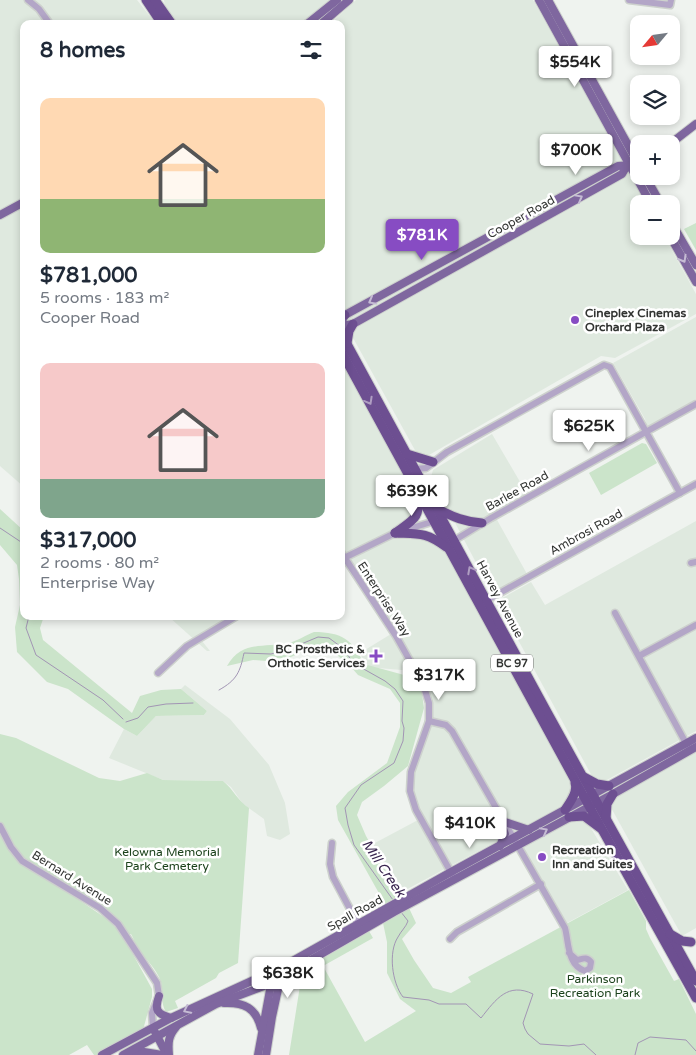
<!DOCTYPE html>
<html lang="en">
<head>
<meta charset="utf-8">
<style>
	:root { --surface:#fff; --page:#f6f6f7; --text:#1f2937; --muted:#747a83; --accent:#874cc3 }
	body { margin:0; font-family:"Varela Round",sans-serif; background:var(--page); color:var(--text); height:100vh; display:flex; flex-direction:column; font-size:19px; white-space:nowrap }
	* { box-sizing:border-box; margin:0 }
	p { font-size:16px; color:var(--muted) }
	.icon { flex:none; width:28px; height:28px; fill:none; stroke:currentColor; stroke-width:2; stroke-linecap:round; stroke-linejoin:round }
	.map { position:relative; flex:1; overflow:hidden }
	.sheet { position:absolute; left:20px; top:20px; width:325px; height:600px; display:flex; flex-direction:column; background:var(--surface); border-radius:10px; box-shadow:0 2px 8px #0003 }
	.sheet>* { flex:none }
	.needle { width:32px; rotate:241deg }
	.buttons { position:absolute; left:630px; top:15px; display:grid; gap:10px }
	.buttons a { display:grid; place-items:center; width:50px; height:50px; border-radius:10px; background:var(--surface); box-shadow:0 2px 8px #0003; font-size:25px }
	.price { position:absolute; translate:-50% -42px; padding:0 11px; border-radius:5px; background:#fff; color:#222; font-size:16px; line-height:32px; filter:drop-shadow(0 1px 2px #0008) }
	.price::after { content:''; position:absolute; left:50%; top:30px; width:15px; height:11px; margin-left:-8px; background:inherit; clip-path:polygon(0 0,100% 0,50% 100%) }
	.price.active { background:var(--accent); color:#fff }
	ul { padding:0; list-style:none }
	li { display:grid; align-content:center; gap:10px; height:265px; padding:0 20px }
	li span { display:grid; place-items:center; height:155px; border-radius:10px; color:#555 }
	li>.icon { margin-inline-start:auto }
	span .icon { width:90px; height:90px; fill:#fffc; stroke-width:1 }
	li b { font-size:21px }
	h2 { display:flex; justify-content:space-between; align-items:center; height:60px; padding:0 20px; font-size:21px }
	.map>svg:first-child { display:block }
	.built { fill:#dfe9df }
	.green { fill:#cbe4ca }
	.lines { fill:none; stroke-linecap:round; stroke-linejoin:round }
	.stream { stroke:#a295b4; stroke-width:1 }
	.minor-casing { stroke:#cdd1cd; stroke-width:9 }
	.major-casing { stroke:#cdd1cd; stroke-width:10 }
	.highway-casing { stroke:#cdd1cd; stroke-width:11 }
	.minor { stroke:#b3a6c7; stroke-width:6 }
	.major { stroke:#7f679f; stroke-width:8 }
	.highway { stroke:#6d4f91; stroke-width:9 }
	.oneway { stroke:#c5bbd4 }
	.oneway2 { stroke:#af9ec2 }
	.poi-dot { fill:#874cc3; stroke:#fff; stroke-width:2 }
	.labels { text-anchor:middle; stroke-width:5; stroke-linejoin:round; paint-order:stroke }
	.shield { fill:#fff; stroke:#707170; stroke-width:1 }
	.shield-label { font-size:11px; font-weight:bold; fill:#323432 }
	.street-label { font-size:12px; fill:#323432; stroke:#fff }
	.poi-label { font-size:12px; font-weight:bold; fill:#323432; stroke:#fff; text-anchor:start }
	.park-label { font-size:12px; fill:#1c421c; stroke:#fff }
	.water-label { font-size:14px; font-style:italic; fill:#39254f; stroke:#fff }
</style>
</head>
<body>
<div class="map">
<svg width="696" height="1055" viewBox="0 0 696 1055">
	<rect width="100%" height="100%" fill="#eff3ef"/>
	<!-- built -->
	<g class="built">
		<polygon points="0,0 24,0 38,11 47,24 24,24 24,199 0,213"/>
		<polygon points="32,0 137,0 156,24 53,24 43,10"/>
		<polygon points="164,0 331,0 312,18 302,24 177,24 165,6"/>
		<polygon points="356,0 533,0 646,204 639,204 639,236 664,236 696,294 696,314 615,358 601,356 429,455 422,456 416,452 341,316 341,24 330,24"/>
		<polygon points="24,206 24,487 0,466 0,219"/>
		<polygon points="696,317 696,399 656,422 656,424 651,428 646,424 645,419 613,363"/>
		<polygon points="341,359 413,492 415,506 410,515 395,531 360,547 346,555 341,547"/>
		<polygon points="492,434 530,499 496,518 527,574 492,593 431,477 433,470"/>
		<polygon points="696,521 696,731 605,781 599,781 593,778 497,601 531,582 545,605"/>
		<polygon points="398,535 425,536 447,551 573,786 564,806 524,827 502,819 499,840 400,893 373,844 418,820 408,772 414,752 422,736 426,720 427,704 413,671 367,667 360,653 391,634 348,559"/>
		<polygon points="168,616 231,616 198,636 210,651 207,651"/>
		<polygon points="185,685 230,719 269,765 285,803 290,834 280,840 267,836 264,819 243,804 231,787 223,781 163,780 109,758 124,729 137,736 156,716 204,715 207,711 181,689"/>
		<polygon points="696,752 696,928 682,936 609,804 613,797"/>
		<polygon points="570,821 583,821 589,825 628,890 567,923 522,845"/>
	</g>
	<!-- green -->
	<g class="green">
		<polygon points="696,223 696,250 684,229"/>
		<polygon points="642,443 646,444 657,463 601,495 589,473"/>
		<polygon points="0,509 24,531 24,616 44,616 40,628 43,640 132,713 140,696 161,690 181,689 207,711 204,715 156,716 137,736 124,729 68,689 47,682 17,652 15,627 20,605 19,579 17,565 0,545"/>
		<path d="M314,632c28,0 39,8 50,32l51,14 7,16 2,14 -16,58 -24,20 -22,16 -5,13 9,21 34,60 -15,8 -47,-84 -2,-14 12,-14 39,-29 13,-36v-24l-10,-14 -32,-14 -7,-8 -14,-12 -5,-8h-19l-33,15 -27,-2 -26,6c15,-26 37,-18 62,-23 8,-2 17,-8 25,-11z"/>
		<path d="M0,734l16,4 83,40 21,3 27,-8 16,7 60,1c10,8 15,20 26,27l-11,155 -19,10 -3,5 -41,23 3,7 -12,4c-6,-9 -2,-20 -5,-30 -4,-13 -15,-22 -23,-33 -3,-5 -4,-10 -7,-15h-2l-21,-24 -81,-48 -15,-18 -12,-22z"/>
		<polygon points="0,831 14,855 29,869 70,894 110,921 124,938 152,989 152,997 143,1030 97,1055 94,1055 87,1045 69,1055 0,1055"/>
		<polygon points="629,890 646,921 646,929 650,938 674,981 679,979 696,1014 696,1055 289,1055 303,967 369,931 373,938 323,966 365,1042 416,1011 400,999 387,973 387,942 383,923 409,908 416,923 402,939 414,960 433,988 451,993 471,982 468,977"/>
	</g>
	<g class="lines">
		<!-- stream -->
		<g class="stream">
			<polyline points="0,528 24,544"/>
			<polyline points="29,616 26,628 36,655 103,700 123,719"/>
			<path d="M219,690c18,-10 21,-18 25,-37l27,1 16,-4 31,-13 11,1 15,11 9,14 32,18 10,8 8,12 -1,20 2,7 -1,13 -9,22 -33,22 -16,23 3,17 6,20 39,55"/>
			<polyline points="126,722 138,718 148,707 166,704 193,703"/>
			<path d="M401,912l7,9c-2,6 -7,10 -10,16 -10,15 -6,46 5,60l26,3 10,4h27l15,14c15,-19 27,-36 52,-24l-10,29 2,6 3,5 12,10 29,2 15,-2 12,11"/>
			<polyline points="635,1055 638,1043 650,1037 686,1040 696,1051"/>
		</g>
		<!-- minor casing -->
		<g class="minor-casing">
			<g id="minor">
				<polyline points="28,0 39,9 50,24"/>
				<polyline points="629,0 670,5 671,0"/>
				<polyline points="416,469 426,468 447,452 604,365 610,367 680,493"/>
				<polyline points="455,540 491,518 696,404"/>
				<polyline points="341,552 396,636 423,684 429,703 429,721 411,772 410,791 416,810 453,876"/>
				<polyline points="342,559 395,533 435,521"/>
				<polyline points="691,563 696,562"/>
				<polyline points="487,600 696,484"/>
				<polyline points="615,613 688,747"/>
				<polyline points="639,656 696,625"/>
				<polyline points="158,673 187,646 237,616"/>
				<path d="M429,721l17,4 6,6 113,197c4,15 2,37 20,43l5,-3 1,-6c-4,-6 -9,-3 -14,-2l-8,-7"/>
				<polyline points="0,826 11,847 22,861 100,908 118,924 157,983 159,996 152,1013 153,1027"/>
				<polyline points="332,843 330,864 333,877 358,924"/>
				<polyline points="450,939 457,932 541,884"/>
			</g>
		</g>
		<!-- major casing -->
		<g class="major-casing">
			<g id="major">
				<polyline points="539,0 651,204"/>
				<polyline points="548,0 639,165"/>
				<polyline points="307,24 337,0"/>
				<polyline points="321,24 349,0"/>
				<polyline points="670,144 696,124"/>
				<polyline points="645,176 661,204"/>
				<polyline points="0,215 24,202"/>
				<polyline points="671,222 696,265"/>
				<polyline points="670,236 696,282"/>
				<polyline points="343,319 345,315 618,166 630,165"/>
				<polyline points="341,326 353,324 622,174 625,169 639,160"/>
				<polyline points="500,813 499,819 505,834 500,846"/>
				<polyline points="505,822 529,830"/>
				<path d="M159,996c-5,14 -2,18 12,22"/>
				<path d="M224,1003c20,-1 32,5 37,25"/>
				<polyline points="155,1032 167,1055"/>
				<polyline points="127,1054 144,1052 162,1055"/>
				<polyline points="102,1055 171,1018 280,968 451,872 696,738"/>
				<polyline points="123,1055 216,1004 269,984 394,912 613,794 696,747"/>
				<path d="M169,1055c-1,-12 -1,-19 7,-28"/>
				<polyline points="258,1055 270,990 270,981"/>
				<polyline points="266,1055 272,1017 279,985 279,978 277,976"/>
			</g>
		</g>
		<!-- highway casing -->
		<g class="highway-casing">
			<g id="highway">
				<polyline points="146,0 162,24"/>
				<polyline points="155,0 172,24"/>
				<polyline points="341,316 345,315"/>
				<polyline points="341,333 547,712 696,981"/>
				<polyline points="347,343 349,331 353,324"/>
				<polyline points="341,351 589,806 696,998"/>
				<polyline points="407,454 433,462"/>
				<path d="M438,509c15,8 27,13 44,14"/>
				<path d="M395,533c24,1 31,-1 51,14"/>
				<path d="M395,533c18,-13 26,-15 23,-38"/>
				<polyline points="584,777 597,784 609,786"/>
				<path d="M565,810c5,-8 13,-18 10,-27"/>
				<polyline points="569,817 584,816 600,828"/>
				<polyline points="606,819 607,804 613,794"/>
				<polyline points="670,934 682,941 691,942"/>
			</g>
		</g>
		<!-- minor -->
		<use href="#minor" class="minor"/>
		<!-- major -->
		<use href="#major" class="major"/>
		<!-- highway -->
		<use href="#highway" class="highway"/>
	</g>
	<!-- one-way arrows -->
	<defs><path id="oneway-chevron" d="M-2-3.5L2.5 0L-2 3.5" fill="none" stroke-width="1.6" stroke-linecap="round" stroke-linejoin="round" transform="scale(1.25)"/></defs>
	<g class="oneway">
		<use href="#oneway-chevron" transform="translate(579 198) rotate(-29)"/>
		<use href="#oneway-chevron" transform="translate(683 259) rotate(60)"/>
		<use href="#oneway-chevron" transform="translate(372 301) rotate(151)"/>
		<use href="#oneway-chevron" transform="translate(544 831) rotate(-29)"/>
		<use href="#oneway-chevron" transform="translate(187 1010) rotate(154)"/>
	</g>
	<g class="oneway2">
		<use href="#oneway-chevron" transform="translate(369 401) rotate(61)"/>
		<use href="#oneway-chevron" transform="translate(471 570) rotate(-118)"/>
	</g>
	<!-- markers -->
	<g class="poi-dot">
		<circle cx="575" cy="320" r="5"/>
		<path d="M373.5 648.5h5v5h5v5h-5v5h-5v-5h-5v-5h5z"/>
		<circle cx="542" cy="857" r="5"/>
	</g>
	<g class="labels">
		<!-- shield labels -->
		<rect class="shield" x="491" y="654.5" width="42" height="17" rx="4"/>
		<g class="shield-label">
			<text x="512" y="667">BC 97</text>
		</g>
		<!-- street labels -->
		<g class="street-label">
			<text transform="translate(521 217) rotate(-29)" y="4">Cooper Road</text>
			<text transform="translate(517 491) rotate(-29)" y="4">Barlee Road</text>
			<text transform="translate(586 532) rotate(-29)" y="4">Ambrosi Road</text>
			<text transform="translate(384 599) rotate(57)" y="4">Enterprise Way</text>
			<text transform="translate(500 599) rotate(62)" y="4">Harvey Avenue</text>
			<text transform="translate(72 878) rotate(32)" y="4">Bernard Avenue</text>
			<text transform="translate(355 913) rotate(-29)" y="4">Spall Road</text>
		</g>
		<!-- poi labels -->
		<g class="poi-label">
			<text x="585" y="317">Cineplex Cinemas<tspan x="585" dy="14">Orchard Plaza</tspan></text>
			<text x="365" y="653" text-anchor="end">BC Prosthetic &amp;<tspan x="365" dy="14">Orthotic Services</tspan></text>
			<text x="552" y="854">Recreation<tspan x="552" dy="14">Inn and Suites</tspan></text>
		</g>
		<!-- park labels -->
		<g class="park-label">
			<text x="167" y="856">Kelowna Memorial<tspan x="167" dy="14">Park Cemetery</tspan></text>
			<text x="595" y="983">Parkinson<tspan x="595" dy="14">Recreation Park</tspan></text>
		</g>
		<!-- water labels -->
		<g class="water-label">
			<text transform="translate(384 868) rotate(56)" y="5">Mill Creek</text>
		</g>
	</g>
</svg>
<div class="buttons">
<a><svg class="needle" viewBox="-14 -14 28 28"><path d="M0-13l5 13h-10z" fill="#e53935"/><path d="M0 13l5-13h-10z" fill="#747a83"/></svg></a>
<a><svg class="icon" aria-label="layers" viewBox="0 0 24 24"><path d="M12 4l9 5-9 5-9-5zM3 14l9 5 9-5"/></svg></a>
<a>+</a>
<a>−</a>
</div>
<b class="price" style="left:575px;top:88px">$554K</b>
<b class="price" style="left:576px;top:176px">$700K</b>
<b class="price active" style="left:422px;top:261px">$781K</b>
<b class="price" style="left:589px;top:452px">$625K</b>
<b class="price" style="left:412px;top:517px">$639K</b>
<b class="price" style="left:439px;top:701px">$317K</b>
<b class="price" style="left:470px;top:849px">$410K</b>
<b class="price" style="left:288px;top:999px">$638K</b>
<section class="sheet">
<h2>8 homes<svg class="icon" aria-label="filters" viewBox="0 0 24 24"><path d="M4 7h16M4 17h16"/><circle cx="9" cy="7" r="2"/><circle cx="15" cy="17" r="2"/></svg></h2>
<ul>
<li><span style="background:linear-gradient(#ffd9b3 65%,#8fb573 0)"><svg class="icon" aria-label="home" viewBox="0 0 24 24"><path d="M3 11l9-7 9 7M6 9v11h12V9"/></svg></span><div><b>$781,000</b><p>5 rooms · 183 m²</p><p>Cooper Road</p></div></li>
<li><span style="background:linear-gradient(#f6c9c9 75%,#7fa58c 0)"><svg class="icon" aria-label="home" viewBox="0 0 24 24"><path d="M3 11l9-7 9 7M6 9v11h12V9"/></svg></span><div><b>$317,000</b><p>2 rooms · 80 m²</p><p>Enterprise Way</p></div></li>
</ul>
</section>
</div>
</body>
</html>
